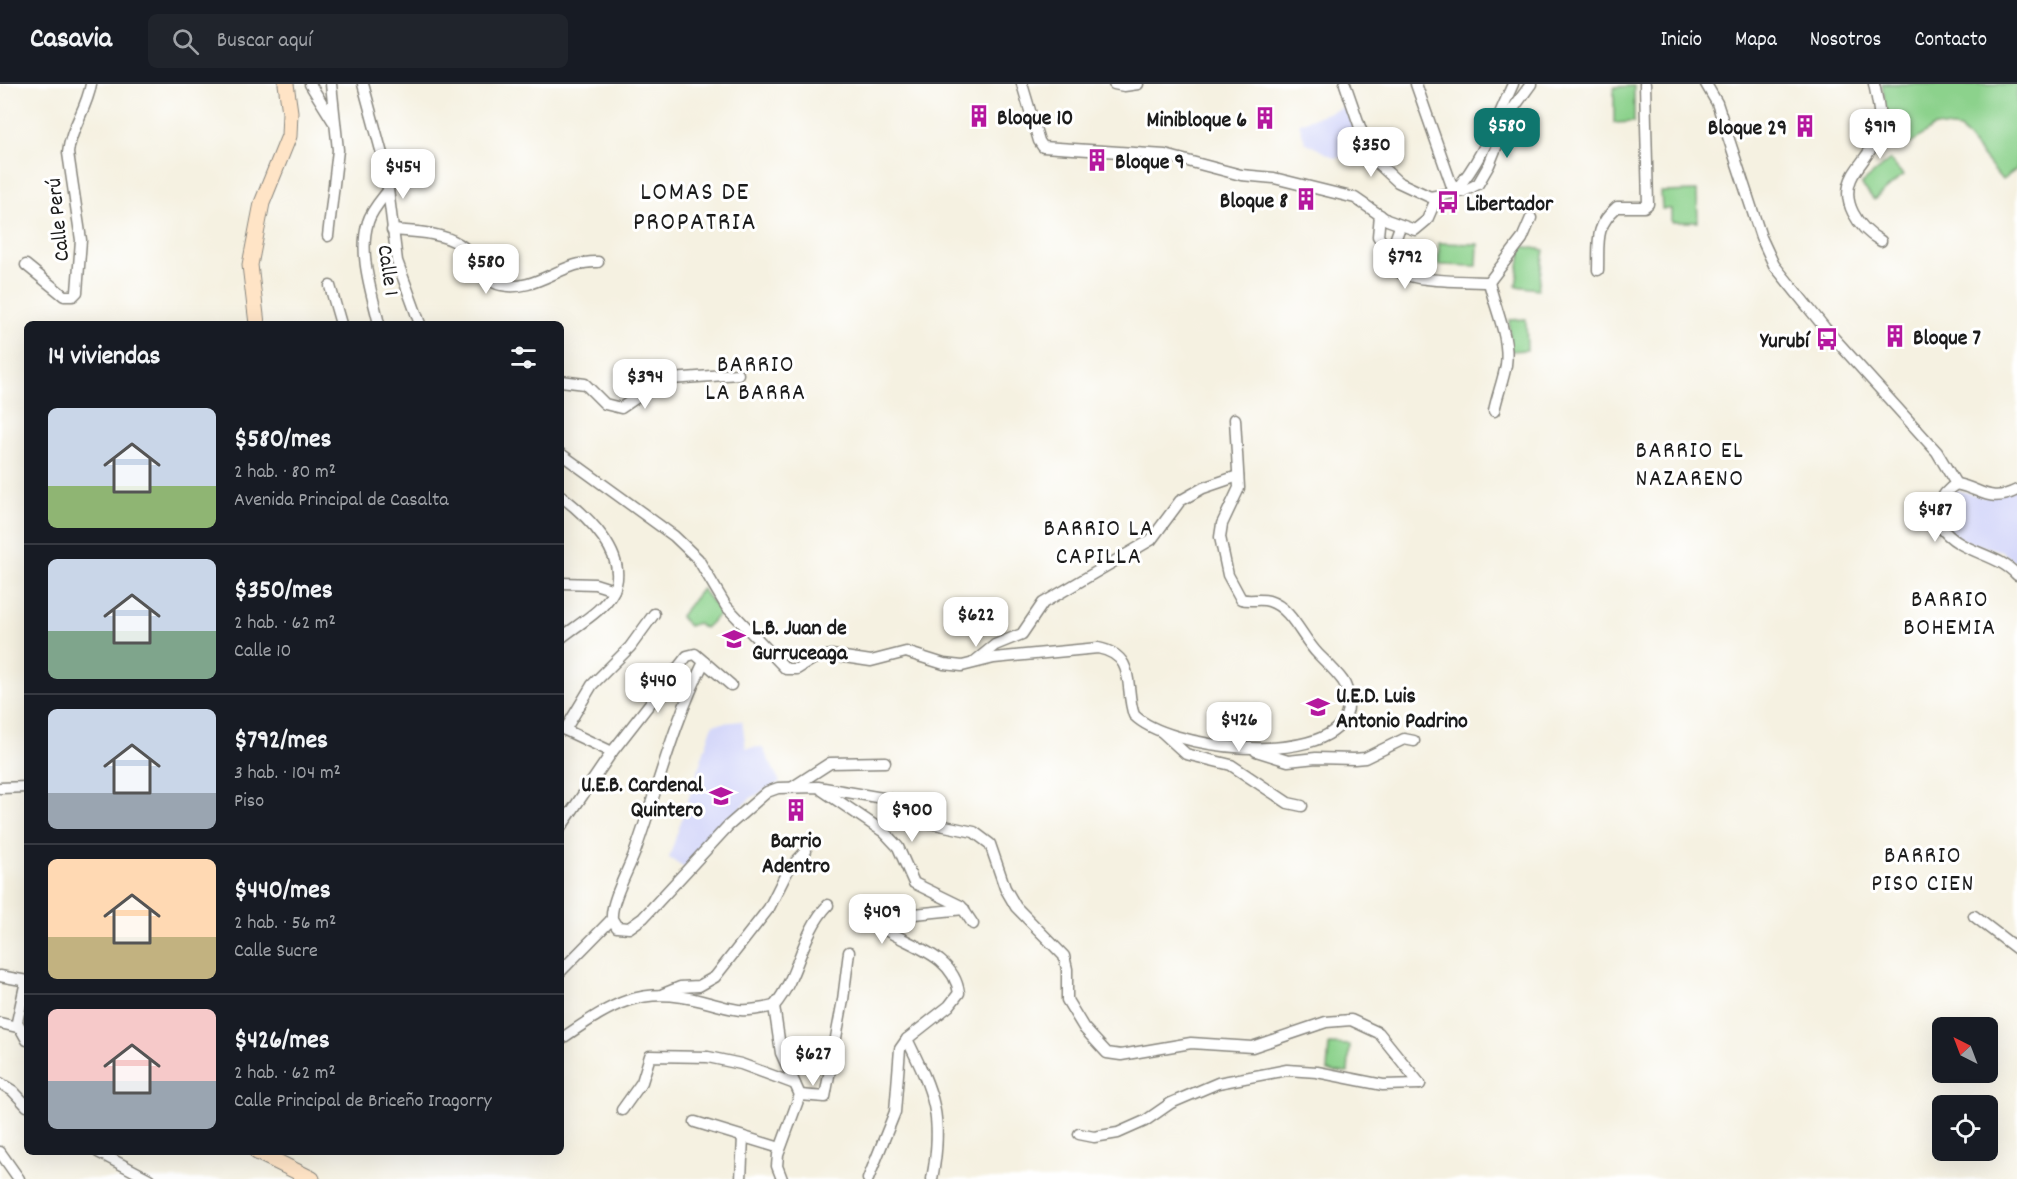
<!DOCTYPE html>
<html lang="es">
<head>
<meta charset="utf-8">
<style>
	:root { --surface:#171b24; --page:#20242c; --text:#f1f3f6; --muted:#9ea1a6; --line:#363941; --accent:#0f766e }
	body { margin:0; font-family:Dekko,sans-serif; background:var(--page); color:var(--text); height:100vh; display:flex; flex-direction:column; font-size:22px; white-space:nowrap }
	* { box-sizing:border-box; margin:0 }
	p { font-size:20px; color:var(--muted) }
	.icon { flex:none; width:33px; height:33px; fill:none; stroke:currentColor; stroke-width:2; stroke-linecap:round; stroke-linejoin:round }
	.map { position:relative; flex:1; overflow:hidden }
	.sheet { position:absolute; left:24px; top:237px; width:540px; height:834px; display:flex; flex-direction:column; background:var(--surface); border-radius:9px; box-shadow:0 6px 24px #0002 }
	.sheet>* { flex:none }
	.needle { width:39px; rotate:318deg }
	.buttons { position:absolute; left:1932px; top:933px; display:grid; gap:12px }
	.buttons a { display:grid; place-items:center; width:66px; height:66px; border-radius:9px; background:var(--surface); box-shadow:0 6px 24px #0002; font-size:30px }
	.price { position:absolute; translate:-50% -51px; padding:0 14px; border-radius:12px; background:#fff; color:#222; font-size:20px; line-height:39px; filter:drop-shadow(0 2px 3px #0008) }
	.price::after { content:''; position:absolute; left:50%; top:36px; width:18px; height:14px; margin-left:-9px; background:inherit; clip-path:polygon(0 0,100% 0,50% 100%) }
	.price.current { background:var(--accent); color:#fff }
	ul { padding:0; list-style:none }
	li { display:flex; align-items:center; gap:18px; height:150px; padding:0 24px }
	li+li { border-top:2px solid var(--line) }
	li span { display:grid; place-items:center; flex:none; width:168px; height:120px; border-radius:9px; color:#555 }
	li>.icon { margin-inline-start:auto }
	span .icon { width:72px; height:72px; fill:#fffc; stroke-width:1 }
	li b { font-size:26px }
	h2 { display:flex; justify-content:space-between; align-items:center; height:72px; padding:0 24px; font-size:26px }
	header { display:flex; align-items:center; gap:36px; box-sizing:border-box; height:84px; padding:0 30px; background:var(--surface); border-bottom:2px solid var(--line) }
	header strong { font-size:28px }
	nav { display:flex; gap:33px; margin-inline-start:auto; font-size:21px }
	.search { width:420px; height:54px; background:var(--page); display:flex; align-items:center; gap:15px; box-sizing:border-box; padding:0 21px; border-radius:9px; color:var(--muted); font-size:22px }
	.map>svg:first-child { display:block }
	.built { fill:#d5d8f9 }
	.pitch { fill:#8cd28c; stroke:#547754; stroke-width:1.5 }
	.lines { fill:none; stroke-linecap:round; stroke-linejoin:round }
	.minor-casing { stroke:#88867e; stroke-width:13 }
	.secondary-casing { stroke:#88867e; stroke-width:17 }
	.minor { stroke:#fff; stroke-width:10 }
	.secondary { stroke:#ffe4c6; stroke-width:15 }
	.labels { text-anchor:middle; stroke-width:6; stroke-linejoin:round; paint-order:stroke }
	.poi-label { font-size:22px; font-weight:bold; fill:#1c1c1c; stroke:#fff; text-anchor:start }
	.street-label { font-size:22px; fill:#1c1c1c; stroke:#fff }
	.neighbourhood-label { font-size:24px; letter-spacing:1.5px; fill:#1c1c1c; stroke:#fff }
	.quarter-label { font-size:26px; letter-spacing:1.5px; fill:#1c1c1c; stroke:#fff }
</style>
</head>
<body>
<header>
<strong>Casavia</strong>
<div class="search"><svg class="icon" aria-label="search" viewBox="0 0 24 24"><circle cx="10" cy="10" r="6"/><path d="M15 15l6 6"/></svg>Buscar aquí</div>
<nav><a>Inicio</a><a>Mapa</a><a>Nosotros</a><a>Contacto</a></nav>
</header>
<div class="map">
<svg width="2017" height="1095" viewBox="0 0 2017 1095">
	<rect width="100%" height="100%" fill="#fff"/>
	<filter id="ink" filterUnits="userSpaceOnUse"><feTurbulence type="fractalNoise" baseFrequency=".0167" numOctaves="2"/><feDisplacementMap in="SourceGraphic" scale="12" xChannelSelector="R" yChannelSelector="G"/><feConvolveMatrix kernelMatrix="1 2 1 2 8 2 1 2 1" color-interpolation-filters="sRGB"/></filter>
	<filter id="wash" filterUnits="userSpaceOnUse"><feTurbulence type="fractalNoise" baseFrequency=".008" numOctaves="4" result="noise"/><feDisplacementMap in="SourceGraphic" scale="24" xChannelSelector="R" yChannelSelector="G"/><feGaussianBlur stdDeviation="1.35" result="paint"/><feColorMatrix in="noise" values="0 0 0 0 0 0 0 0 0 0 0 0 0 0 0 0 0 1.4 0 .05"/><feComposite in="paint" operator="in"/></filter>
	<g filter="url(#wash)">
		<rect width="100%" height="100%" fill="#f5f1e1"/>
		<!-- built -->
		<g class="built">
			<polygon points="1347,22 1362,70 1335,74 1305,58 1299,39"/>
			<polygon points="2017,404 2017,480 2002,467 1971,459 1949,448 1937,427 1953,405 1983,413"/>
			<polygon points="742,637 746,664 762,663 780,698 749,715 686,785 669,774 713,640"/>
		</g>
		<!-- pitch -->
		<g class="pitch">
			<polygon points="1882,0 2017,0 2017,85 2002,96 1960,45 1935,42 1909,61 1882,51 1886,26"/>
			<polygon points="1634,2 1634,38 1614,39 1614,3"/>
			<polygon points="1890,76 1903,91 1874,116 1861,100"/>
			<polygon points="1697,107 1698,138 1671,138 1671,125 1662,125 1661,108"/>
			<polygon points="1439,159 1478,160 1477,182 1438,181"/>
			<polygon points="1522,162 1544,166 1538,205 1516,202"/>
			<polygon points="1526,235 1527,266 1510,267 1509,236"/>
			<polygon points="702,505 721,529 705,544 697,539 689,542 680,532"/>
			<polygon points="1329,960 1350,961 1348,989 1327,987"/>
		</g>
	</g>
	<g filter="url(#ink)">
		<g class="lines">
			<!-- minor casing -->
			<g class="minor-casing">
				<g id="minor">
					<polyline points="310,0 333,37"/>
					<polyline points="363,0 385,81 397,177 420,240"/>
					<polyline points="1022,0 1039,57 1043,63 1165,71 1241,91 1274,94 1355,114 1387,136 1415,146 1427,136 1437,113"/>
					<polyline points="1114,0 1124,2 1138,0"/>
					<polyline points="1345,0 1370,72 1398,98 1430,113 1464,107 1478,100 1489,81 1510,29 1531,0"/>
					<polyline points="1416,0 1454,108"/>
					<polyline points="1706,0 1717,19 1761,153 1774,181 1824,243 1937,368 1956,400"/>
					<path d="M1874,0c4,19 9,36 2,55 -5,13 -16,24 -23,36 -14,26 5,53 28,66"/>
					<path d="M1454,108c28,-31 42,-71 59,-108"/>
					<polyline points="1380,131 1378,152 1383,160 1393,166"/>
					<path d="M1400,142c-3,11 -13,30 -7,41 9,16 78,14 96,15"/>
					<path d="M392,146c22,2 48,2 67,14 16,9 22,37 42,41 35,8 62,-25 97,-23"/>
					<polyline points="328,152 338,66 331,0"/>
					<path d="M26,181l38,31h9l4,-4 4,-52 -13,-87c2,-24 19,-44 23,-69"/>
					<path d="M1598,186c1,-28 -4,-43 19,-63h27l4,-3 -3,-120"/>
					<path d="M1489,198c6,27 21,56 17,83 -3,16 -9,31 -12,46"/>
					<polyline points="1489,198 1522,155 1531,134"/>
					<polyline points="330,202 341,240"/>
					<path d="M379,240c-7,-31 -21,-70 -11,-102 3,-11 13,-22 20,-31"/>
					<polyline points="561,297 585,300 605,320 621,324 646,307 671,295 738,290"/>
					<path d="M561,370l113,82 24,23 28,47 60,63h11l16,-10 18,-4 40,6 35,-9 38,12 18,2 32,-8 104,-10c40,8 26,40 36,67 33,34 188,53 212,1 4,-10 3,-26 -3,-35 -7,-10 -17,-19 -25,-27 -16,-16 -26,-46 -49,-53 -9,-3 -19,1 -28,-2l-13,-24 -8,-38 2,-13 17,-36 -4,-69"/>
					<path d="M1956,400c-17,11 -20,24 -15,43 18,26 55,25 76,48"/>
					<path d="M1956,400c26,5 33,20 61,6"/>
					<path d="M561,412c25,19 70,60 52,96 -9,18 -36,33 -52,46"/>
					<polyline points="561,499 595,500 614,506"/>
					<path d="M704,578c-30,59 -46,125 -68,187 -6,18 -26,53 -24,70l5,8 12,1 14,-10 85,-92 39,-34 11,-4 40,-1 88,15 24,21 44,9 16,12 15,44 11,19 48,49 3,13v31l17,28 23,25 14,2 70,-12 61,4 74,-25 25,-2 28,13 41,51"/>
					<polyline points="974,578 995,561 1022,550 1043,519 1151,456 1180,417 1203,404 1238,392"/>
					<polyline points="561,644 612,668"/>
					<polyline points="565,646 592,601 630,563 654,530"/>
					<polyline points="1162,648 1186,670 1231,681 1288,719 1302,722"/>
					<polyline points="1256,667 1288,677 1316,674 1354,675 1365,674 1404,655 1414,657"/>
					<polyline points="793,703 830,679 885,678"/>
					<polyline points="0,704 27,703"/>
					<polyline points="822,706 884,748 898,763 914,799 961,822 973,840"/>
					<polyline points="561,743 612,668 687,572 695,570 731,601"/>
					<polyline points="1974,832 2017,865"/>
					<polyline points="561,887 612,835"/>
					<polyline points="0,892 27,897"/>
					<polyline points="26,897 17,938 27,956"/>
					<polyline points="663,910 680,903 699,902 715,893 769,824 788,786 806,767"/>
					<polyline points="774,922 781,969 800,1011 778,1071 777,1082 782,1095"/>
					<path d="M774,922c25,-29 27,-73 54,-101"/>
					<polyline points="0,939 17,943"/>
					<path d="M561,955c50,-34 78,-55 141,-38 36,9 35,13 72,5"/>
					<path d="M907,955c27,55 37,78 25,140"/>
					<polyline points="0,999 13,1007 27,1022"/>
					<polyline points="800,1011 825,1013 843,916 849,868"/>
					<polyline points="622,1026 642,998 650,972 708,973 741,980 795,1000"/>
					<polyline points="695,1038 780,1064"/>
					<polyline points="1079,1050 1094,1053 1118,1049 1145,1037 1171,1019 1218,999 1287,986 1317,988 1383,1001 1420,1000"/>
					<polyline points="0,1068 19,1095"/>
					<polyline points="98,1068 149,1095"/>
					<polyline points="741,1095 743,1053"/>
					<path d="M868,1095l27,-67 5,-63 7,-10 42,-33 10,-13c-5,-37 -46,-46 -73,-63l-7,-6v-4l6,-3 79,-8"/>
				</g>
			</g>
			<!-- secondary casing -->
			<g class="secondary-casing">
				<g id="secondary">
					<polyline points="257,240 250,181 262,119 289,52 290,28 286,0"/>
					<polyline points="257,1068 312,1095"/>
				</g>
			</g>
			<!-- minor -->
			<use href="#minor" class="minor"/>
			<!-- secondary -->
			<use href="#secondary" class="secondary"/>
		</g>
	</g>
	<!-- icons -->
	<defs>
		<g id="building-bare" transform="scale(1.8)"><path d="M-4-6H4V6H1V3H-1V6H-4ZM-2.5-4.3h1.7v1.8h-1.7ZM.8-4.3h1.7v1.8H.8ZM-2.5-1h1.7V.8h-1.7ZM.8-1h1.7V.8H.8Z" fill="#b5179e" stroke="#fff" stroke-width="2.5" paint-order="stroke"/></g>
		<g id="bus-bare" transform="scale(1.8)"><path d="M-5-6H5V4H4V6H2V4H-2V6H-4V4H-5ZM-3.5-4V0h7V-4ZM-3.5 1.2v1.5H-2V1.2ZM2 1.2v1.5H3.5V1.2Z" fill="#b5179e" stroke="#fff" stroke-width="2.5" paint-order="stroke"/></g>
		<g id="school-bare" transform="scale(1.8)"><path d="M0-5L7-2L0 1L-7-2ZM-4 1L0 2.5L4 1V4Q0 6-4 4Z" fill="#b5179e" stroke="#fff" stroke-width="2.5" paint-order="stroke"/></g>
	</defs>
	<g fill-rule="evenodd">
		<use href="#building-bare" x="979" y="32"/>
		<use href="#building-bare" x="1265" y="34"/>
		<use href="#building-bare" x="1805" y="42"/>
		<use href="#building-bare" x="1097" y="76"/>
		<use href="#building-bare" x="1306" y="115"/>
		<use href="#bus-bare" x="1448" y="118"/>
		<use href="#building-bare" x="1895" y="252"/>
		<use href="#bus-bare" x="1827" y="255"/>
		<use href="#school-bare" x="734" y="555"/>
		<use href="#school-bare" x="1318" y="623"/>
		<use href="#school-bare" x="721" y="712"/>
		<use href="#building-bare" x="796" y="726"/>
	</g>
	<g class="labels">
		<!-- poi labels -->
		<g class="poi-label">
			<text x="997" y="40">Bloque 10</text>
			<text x="1247" y="42" text-anchor="end">Minibloque 6</text>
			<text x="1787" y="50" text-anchor="end">Bloque 29</text>
			<text x="1115" y="84">Bloque 9</text>
			<text x="1288" y="123" text-anchor="end">Bloque 8</text>
			<text x="1466" y="126">Libertador</text>
			<text x="1913" y="260">Bloque 7</text>
			<text x="1809" y="263" text-anchor="end">Yurubí</text>
			<text x="752" y="550">L.B. Juan de<tspan x="752" dy="25">Gurruceaga</tspan></text>
			<text x="1336" y="618">U.E.D. Luis<tspan x="1336" dy="25">Antonio Padrino</tspan></text>
			<text x="703" y="707" text-anchor="end">U.E.B. Cardenal<tspan x="703" dy="25">Quintero</tspan></text>
			<text x="796" y="763" text-anchor="middle">Barrio<tspan x="796" dy="25">Adentro</tspan></text>
		</g>
		<!-- street labels -->
		<g class="street-label">
			<text transform="translate(56 136) rotate(-96)" y="8">Calle Perú</text>
			<text transform="translate(390 186) rotate(82)" y="8">Calle 1</text>
		</g>
		<!-- neighbourhood labels -->
		<g class="neighbourhood-label">
			<text x="756" y="287">BARRIO<tspan x="756" dy="28">LA BARRA</tspan></text>
			<text x="1690" y="373">BARRIO EL<tspan x="1690" dy="28">NAZARENO</tspan></text>
			<text x="1099" y="451">BARRIO LA<tspan x="1099" dy="28">CAPILLA</tspan></text>
			<text x="1950" y="522">BARRIO<tspan x="1950" dy="28">BOHEMIA</tspan></text>
			<text x="1923" y="778">BARRIO<tspan x="1923" dy="28">PISO CIEN</tspan></text>
		</g>
		<!-- quarter labels -->
		<g class="quarter-label">
			<text x="695" y="115">LOMAS DE<tspan x="695" dy="30">PROPATRIA</tspan></text>
		</g>
	</g>
</svg>
<div class="buttons">
<a><svg class="needle" viewBox="-14 -14 28 28"><path d="M0-13l5 13h-10z" fill="#e53935"/><path d="M0 13l5-13h-10z" fill="#9ea1a6"/></svg></a>
<a><svg class="icon" aria-label="locate" viewBox="0 0 24 24"><circle cx="12" cy="12" r="6"/><path d="M12 2v4M12 18v4M2 12h4M18 12h4"/></svg></a>
</div>
<b class="price current" style="left:1507px;top:75px">$580</b>
<b class="price" style="left:1880px;top:76px">$919</b>
<b class="price" style="left:1371px;top:94px">$350</b>
<b class="price" style="left:403px;top:116px">$454</b>
<b class="price" style="left:1405px;top:206px">$792</b>
<b class="price" style="left:486px;top:211px">$580</b>
<b class="price" style="left:645px;top:326px">$394</b>
<b class="price" style="left:1935px;top:459px">$487</b>
<b class="price" style="left:976px;top:564px">$622</b>
<b class="price" style="left:658px;top:630px">$440</b>
<b class="price" style="left:1239px;top:669px">$426</b>
<b class="price" style="left:912px;top:759px">$900</b>
<b class="price" style="left:882px;top:861px">$409</b>
<b class="price" style="left:813px;top:1003px">$627</b>
<section class="sheet">
<h2>14 viviendas<svg class="icon" aria-label="filters" viewBox="0 0 24 24"><path d="M4 7h16M4 17h16"/><circle cx="9" cy="7" r="2"/><circle cx="15" cy="17" r="2"/></svg></h2>
<ul>
<li><span style="background:linear-gradient(#c9d6e8 65%,#8fb573 0)"><svg class="icon" aria-label="home" viewBox="0 0 24 24"><path d="M3 11l9-7 9 7M6 9v11h12V9"/></svg></span><div><b>$580/mes</b><p>2 hab. · 80 m²</p><p>Avenida Principal de Casalta</p></div></li>
<li><span style="background:linear-gradient(#c9d6e8 60%,#7fa58c 0)"><svg class="icon" aria-label="home" viewBox="0 0 24 24"><path d="M3 11l9-7 9 7M6 9v11h12V9"/></svg></span><div><b>$350/mes</b><p>2 hab. · 62 m²</p><p>Calle 10</p></div></li>
<li><span style="background:linear-gradient(#c9d6e8 70%,#9aa5b1 0)"><svg class="icon" aria-label="home" viewBox="0 0 24 24"><path d="M3 11l9-7 9 7M6 9v11h12V9"/></svg></span><div><b>$792/mes</b><p>3 hab. · 104 m²</p><p>Piso</p></div></li>
<li><span style="background:linear-gradient(#ffd9b3 65%,#c2b280 0)"><svg class="icon" aria-label="home" viewBox="0 0 24 24"><path d="M3 11l9-7 9 7M6 9v11h12V9"/></svg></span><div><b>$440/mes</b><p>2 hab. · 56 m²</p><p>Calle Sucre</p></div></li>
<li><span style="background:linear-gradient(#f6c9c9 60%,#9aa5b1 0)"><svg class="icon" aria-label="home" viewBox="0 0 24 24"><path d="M3 11l9-7 9 7M6 9v11h12V9"/></svg></span><div><b>$426/mes</b><p>2 hab. · 62 m²</p><p>Calle Principal de Briceño Iragorry</p></div></li>
</ul>
</section>
</div>
</body>
</html>
